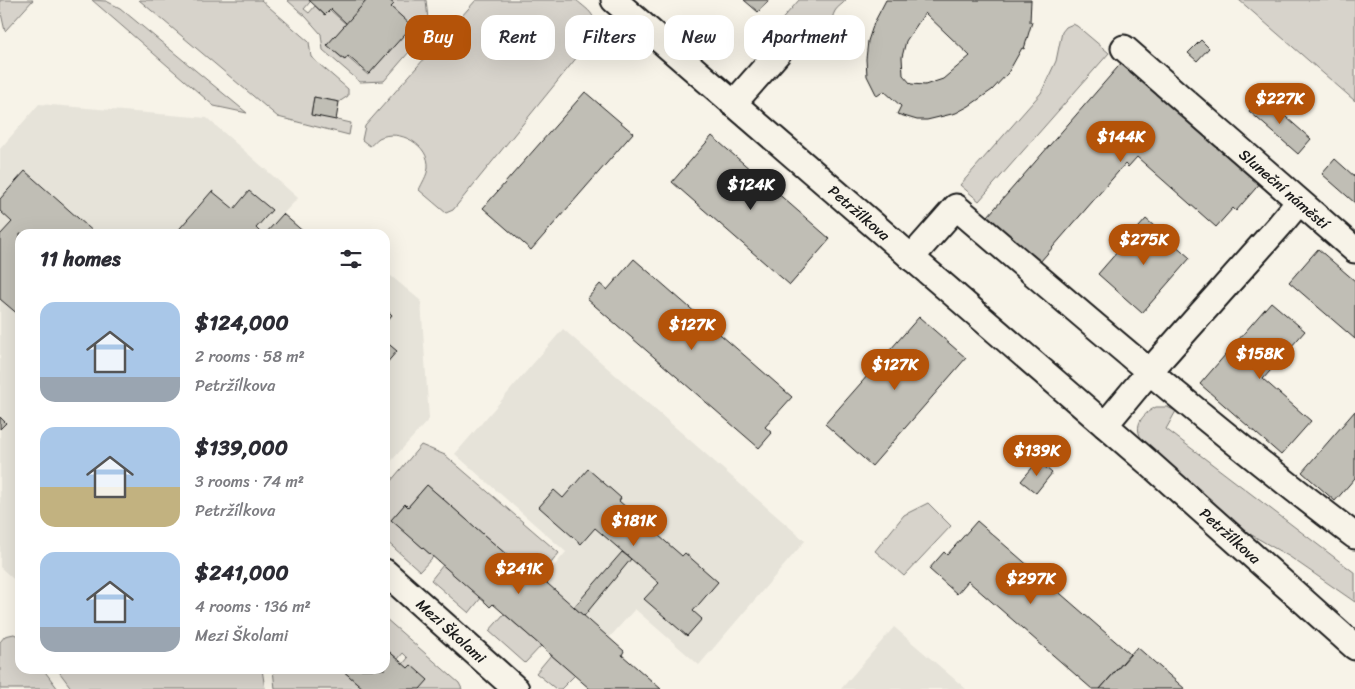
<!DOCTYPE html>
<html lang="en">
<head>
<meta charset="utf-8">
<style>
	:root { --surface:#fff; --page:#f7f7f7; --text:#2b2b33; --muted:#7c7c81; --accent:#b45309 }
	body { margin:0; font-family:Sriracha,sans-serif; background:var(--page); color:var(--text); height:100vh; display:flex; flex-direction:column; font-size:19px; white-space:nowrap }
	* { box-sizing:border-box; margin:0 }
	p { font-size:16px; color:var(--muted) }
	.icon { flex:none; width:28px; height:28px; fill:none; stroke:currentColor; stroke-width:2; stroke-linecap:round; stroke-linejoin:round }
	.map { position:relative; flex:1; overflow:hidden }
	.side { position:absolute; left:15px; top:229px; width:375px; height:445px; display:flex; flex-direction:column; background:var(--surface); border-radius:15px; box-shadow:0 5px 20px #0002 }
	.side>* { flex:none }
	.hud { position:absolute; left:405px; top:15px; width:475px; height:45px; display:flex; gap:10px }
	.price { position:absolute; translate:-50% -42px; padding:0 11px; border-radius:18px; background:var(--accent); color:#fff; font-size:16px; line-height:32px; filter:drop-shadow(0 1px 2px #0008) }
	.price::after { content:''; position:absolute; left:50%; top:30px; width:15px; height:11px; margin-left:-8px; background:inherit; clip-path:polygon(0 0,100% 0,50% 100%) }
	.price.on { background:#222; color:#fff }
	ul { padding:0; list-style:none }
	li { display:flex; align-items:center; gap:15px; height:125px; padding:0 25px }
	li span { display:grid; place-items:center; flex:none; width:140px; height:100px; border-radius:15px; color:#555 }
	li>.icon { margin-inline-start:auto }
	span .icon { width:60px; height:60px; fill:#fffc; stroke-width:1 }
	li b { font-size:21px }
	h2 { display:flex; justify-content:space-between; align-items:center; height:60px; padding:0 25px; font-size:21px }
	.pill { padding:0 18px; border-radius:15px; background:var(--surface); box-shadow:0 5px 20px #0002; font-size:18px; line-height:45px }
	.pill.on { background:var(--accent); color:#fff }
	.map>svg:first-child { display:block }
	.built { fill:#e6e3d9 }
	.green { fill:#d7d3cb; stroke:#7a7874 }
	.building { fill:#c0beb5; stroke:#1c1c1c; fill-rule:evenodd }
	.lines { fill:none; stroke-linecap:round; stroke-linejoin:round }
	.minor-casing { stroke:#1c1c1c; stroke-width:29 }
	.minor { stroke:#f7f3e8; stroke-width:25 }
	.labels { text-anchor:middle; stroke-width:4; stroke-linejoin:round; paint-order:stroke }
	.street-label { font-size:15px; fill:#1c1c1c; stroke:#f7f3e8 }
</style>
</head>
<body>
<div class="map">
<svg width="1355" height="689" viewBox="0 0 1355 689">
	<rect width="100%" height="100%" fill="#f7f3e8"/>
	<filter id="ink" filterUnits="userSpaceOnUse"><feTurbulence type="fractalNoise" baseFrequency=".02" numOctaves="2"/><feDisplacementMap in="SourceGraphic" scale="10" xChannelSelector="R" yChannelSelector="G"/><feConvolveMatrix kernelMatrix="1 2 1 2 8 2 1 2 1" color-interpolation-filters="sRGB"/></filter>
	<g filter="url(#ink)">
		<!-- built -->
		<g class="built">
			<polygon points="39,104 207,118 298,198 283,214 306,234 20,234 20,585 0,567 0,149"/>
			<polygon points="385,271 421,301 429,419 385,468"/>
			<polygon points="563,329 805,541 699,665 635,609 609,638 542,580 566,552 455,454"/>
			<polygon points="894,627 966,689 841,689"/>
		</g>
		<!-- green -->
		<g class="green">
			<polygon points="0,0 33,0 5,31 0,9"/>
			<polygon points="92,0 106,1 120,8 247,113 214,106"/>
			<polygon points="139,0 261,0 309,42 311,57 348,89 348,96 339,102 314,97 311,114 351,123 349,135 278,117"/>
			<polygon points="287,0 309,0 310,2 304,9 309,13 315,6 324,15 330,10 346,24 328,45 344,60 347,57 368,75 411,26 390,8 388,0 426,0 429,29 384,81 360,82 323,50 321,34 306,17"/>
			<path d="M476,0h100c14,12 21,14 19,35l-142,175 -7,3 -27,-23c3,-7 8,-14 9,-22 2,-23 -29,-40 -49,-30 -3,2 -6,6 -9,8l-8,-6 3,-14z"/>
			<path d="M799,0h47c-3,4 -9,7 -11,11 -10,17 11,39 -20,45l-37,-32z"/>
			<polygon points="1239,0 1355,0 1355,101"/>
			<polygon points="1073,24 1077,26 1109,53 979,201 960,185 1041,93 1056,61 1062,32 1066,27"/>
			<path d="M1156,407h11l9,4 -10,18 189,144v29l-65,-45 -47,-27 -95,-83c-16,-16 -11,-30 8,-40z"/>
			<polygon points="421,445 445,455 559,553 540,577 527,566 524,570 427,485 408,507 405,504 392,520 433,557 420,571 385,540 385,488"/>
			<polygon points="928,503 951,526 904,576 875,551 904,515"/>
			<polygon points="443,565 481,598 469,613 431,580"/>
			<polygon points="504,614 541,646 525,663 489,631"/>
			<polygon points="385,618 459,683 462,689 420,689 411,665 408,668 403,664 408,658 403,653 398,659 385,648 388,645 385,642"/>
			<polygon points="14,634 20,637 20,669 43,669 58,689 0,689 0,642 5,636"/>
			<polygon points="551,655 575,675 561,689 556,689 536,673"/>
			<polygon points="57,669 262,669 265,689 72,689"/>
			<polygon points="273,669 341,669 364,689 275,689"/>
		</g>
		<!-- building -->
		<g class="building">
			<polygon points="309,0 367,0 347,24 331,9 325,15"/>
			<polygon points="367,0 389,0 394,4 391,7 412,26 369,74 348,56 345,60 327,45"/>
			<polygon points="744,0 769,0 758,12"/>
			<path d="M886,0h145l-1,22h2l-8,27 -2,-1 -14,25 -16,17 -23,16 -13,7 -29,7h-10l-20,-6 4,-8 -17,-15 -7,5 -10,-20 -1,-17 2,-18 6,-18zM925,13l45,43 -27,23 -18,6 -14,-1 -8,-9 -1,-18 4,-16z"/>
			<polygon points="1201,40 1209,48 1197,61 1188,53"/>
			<polygon points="1124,60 1262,181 1236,211 1233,208 1216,227 1137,157 1128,167 1125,164 1040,262 988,216"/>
			<polygon points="585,92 633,133 531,250 483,208"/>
			<polygon points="1262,96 1311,139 1298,154 1249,111"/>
			<polygon points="314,97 339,102 336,120 311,115"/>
			<polygon points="712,136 830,239 790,285 672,182"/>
			<polygon points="1335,159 1355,177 1355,203 1322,174"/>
			<polygon points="25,171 96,234 20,234 20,316 0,299 0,235 12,222 0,211 0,199"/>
			<polygon points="212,191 234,209 249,191 272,210 256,228 262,234 175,234"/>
			<polygon points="283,214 306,234 265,234"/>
			<polygon points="1146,219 1190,258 1142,313 1098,274"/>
			<polygon points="1318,249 1355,281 1355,339 1289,282"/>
			<polygon points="634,259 792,397 765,427 772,433 759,448 587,299 600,284 607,290"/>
			<polygon points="1271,302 1305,331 1263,379 1311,421 1281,455 1200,384"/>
			<polygon points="385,308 392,315 385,323"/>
			<polygon points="919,317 966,358 872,466 825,424"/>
			<polygon points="385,341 397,351 385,365"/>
			<polygon points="1355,411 1355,478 1335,501 1302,472"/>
			<polygon points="0,417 6,423 0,429"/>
			<polygon points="1038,461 1052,473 1036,493 1021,481"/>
			<polygon points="588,469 621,498 619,501 682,556 685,553 718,582 693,611 702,619 687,636 644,599 659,583 595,528 581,544 539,507 554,490 563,498"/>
			<polygon points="427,485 524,570 527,566 540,577 624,651 622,655 661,689 590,689 493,604 490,607 486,603 391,520 405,504 408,507"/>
			<polygon points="977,521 1130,654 1100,689 1092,689 968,581 957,594 929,569 944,552 947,555"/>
			<polygon points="622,552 631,559 584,616 574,607"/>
			<polygon points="1137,647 1185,689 1100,689"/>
			<polygon points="385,648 408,668 411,665 428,680 420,689 364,689 341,669 385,669"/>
		</g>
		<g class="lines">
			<!-- minor casing -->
			<g class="minor-casing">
				<g id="minor">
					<polyline points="614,0 1150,464 1355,647"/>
					<polyline points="1124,48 1355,250"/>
					<polyline points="733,104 778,53"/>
					<path d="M911,258l45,-51c131,112 261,225 399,329"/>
					<polyline points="1105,425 1149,372 1279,226 1299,202"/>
					<polyline points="385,572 516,689"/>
				</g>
			</g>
			<!-- minor -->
			<use href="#minor" class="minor"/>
		</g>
	</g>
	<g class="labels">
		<!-- street labels -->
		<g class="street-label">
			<text transform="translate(1284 189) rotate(41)" y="5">Sluneční náměstí</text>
			<text transform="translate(859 213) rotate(41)" y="5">Petržílkova</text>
			<text transform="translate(1230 536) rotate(42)" y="5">Petržílkova</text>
			<text transform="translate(451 631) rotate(42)" y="5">Mezi Školami</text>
		</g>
	</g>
</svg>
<b class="price" style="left:1280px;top:125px">$227K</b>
<b class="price" style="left:1121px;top:163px">$144K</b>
<b class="price on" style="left:751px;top:211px">$124K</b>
<b class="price" style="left:1144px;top:266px">$275K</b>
<b class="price" style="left:692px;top:351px">$127K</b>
<b class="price" style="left:1260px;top:380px">$158K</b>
<b class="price" style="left:895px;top:391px">$127K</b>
<b class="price" style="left:1037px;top:477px">$139K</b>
<b class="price" style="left:634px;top:547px">$181K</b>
<b class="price" style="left:519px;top:595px">$241K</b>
<b class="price" style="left:1031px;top:605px">$297K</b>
<div class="hud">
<a class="pill on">Buy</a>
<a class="pill">Rent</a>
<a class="pill">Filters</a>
<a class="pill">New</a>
<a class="pill">Apartment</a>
</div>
<section class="side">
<h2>11 homes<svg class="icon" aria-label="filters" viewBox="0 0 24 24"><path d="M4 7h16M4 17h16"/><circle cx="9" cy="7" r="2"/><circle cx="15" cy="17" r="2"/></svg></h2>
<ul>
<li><span style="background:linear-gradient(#a9c7e8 75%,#9aa5b1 0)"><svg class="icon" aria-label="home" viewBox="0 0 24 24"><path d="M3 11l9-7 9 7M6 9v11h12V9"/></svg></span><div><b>$124,000</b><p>2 rooms · 58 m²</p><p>Petržílkova</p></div></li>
<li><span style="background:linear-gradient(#a9c7e8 60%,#c2b280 0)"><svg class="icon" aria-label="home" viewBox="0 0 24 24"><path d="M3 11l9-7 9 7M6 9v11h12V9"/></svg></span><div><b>$139,000</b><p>3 rooms · 74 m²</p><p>Petržílkova</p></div></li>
<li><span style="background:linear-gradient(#a9c7e8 75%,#9aa5b1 0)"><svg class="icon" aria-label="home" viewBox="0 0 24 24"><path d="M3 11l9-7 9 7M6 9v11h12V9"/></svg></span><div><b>$241,000</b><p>4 rooms · 136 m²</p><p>Mezi Školami</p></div></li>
</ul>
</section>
</div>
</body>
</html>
